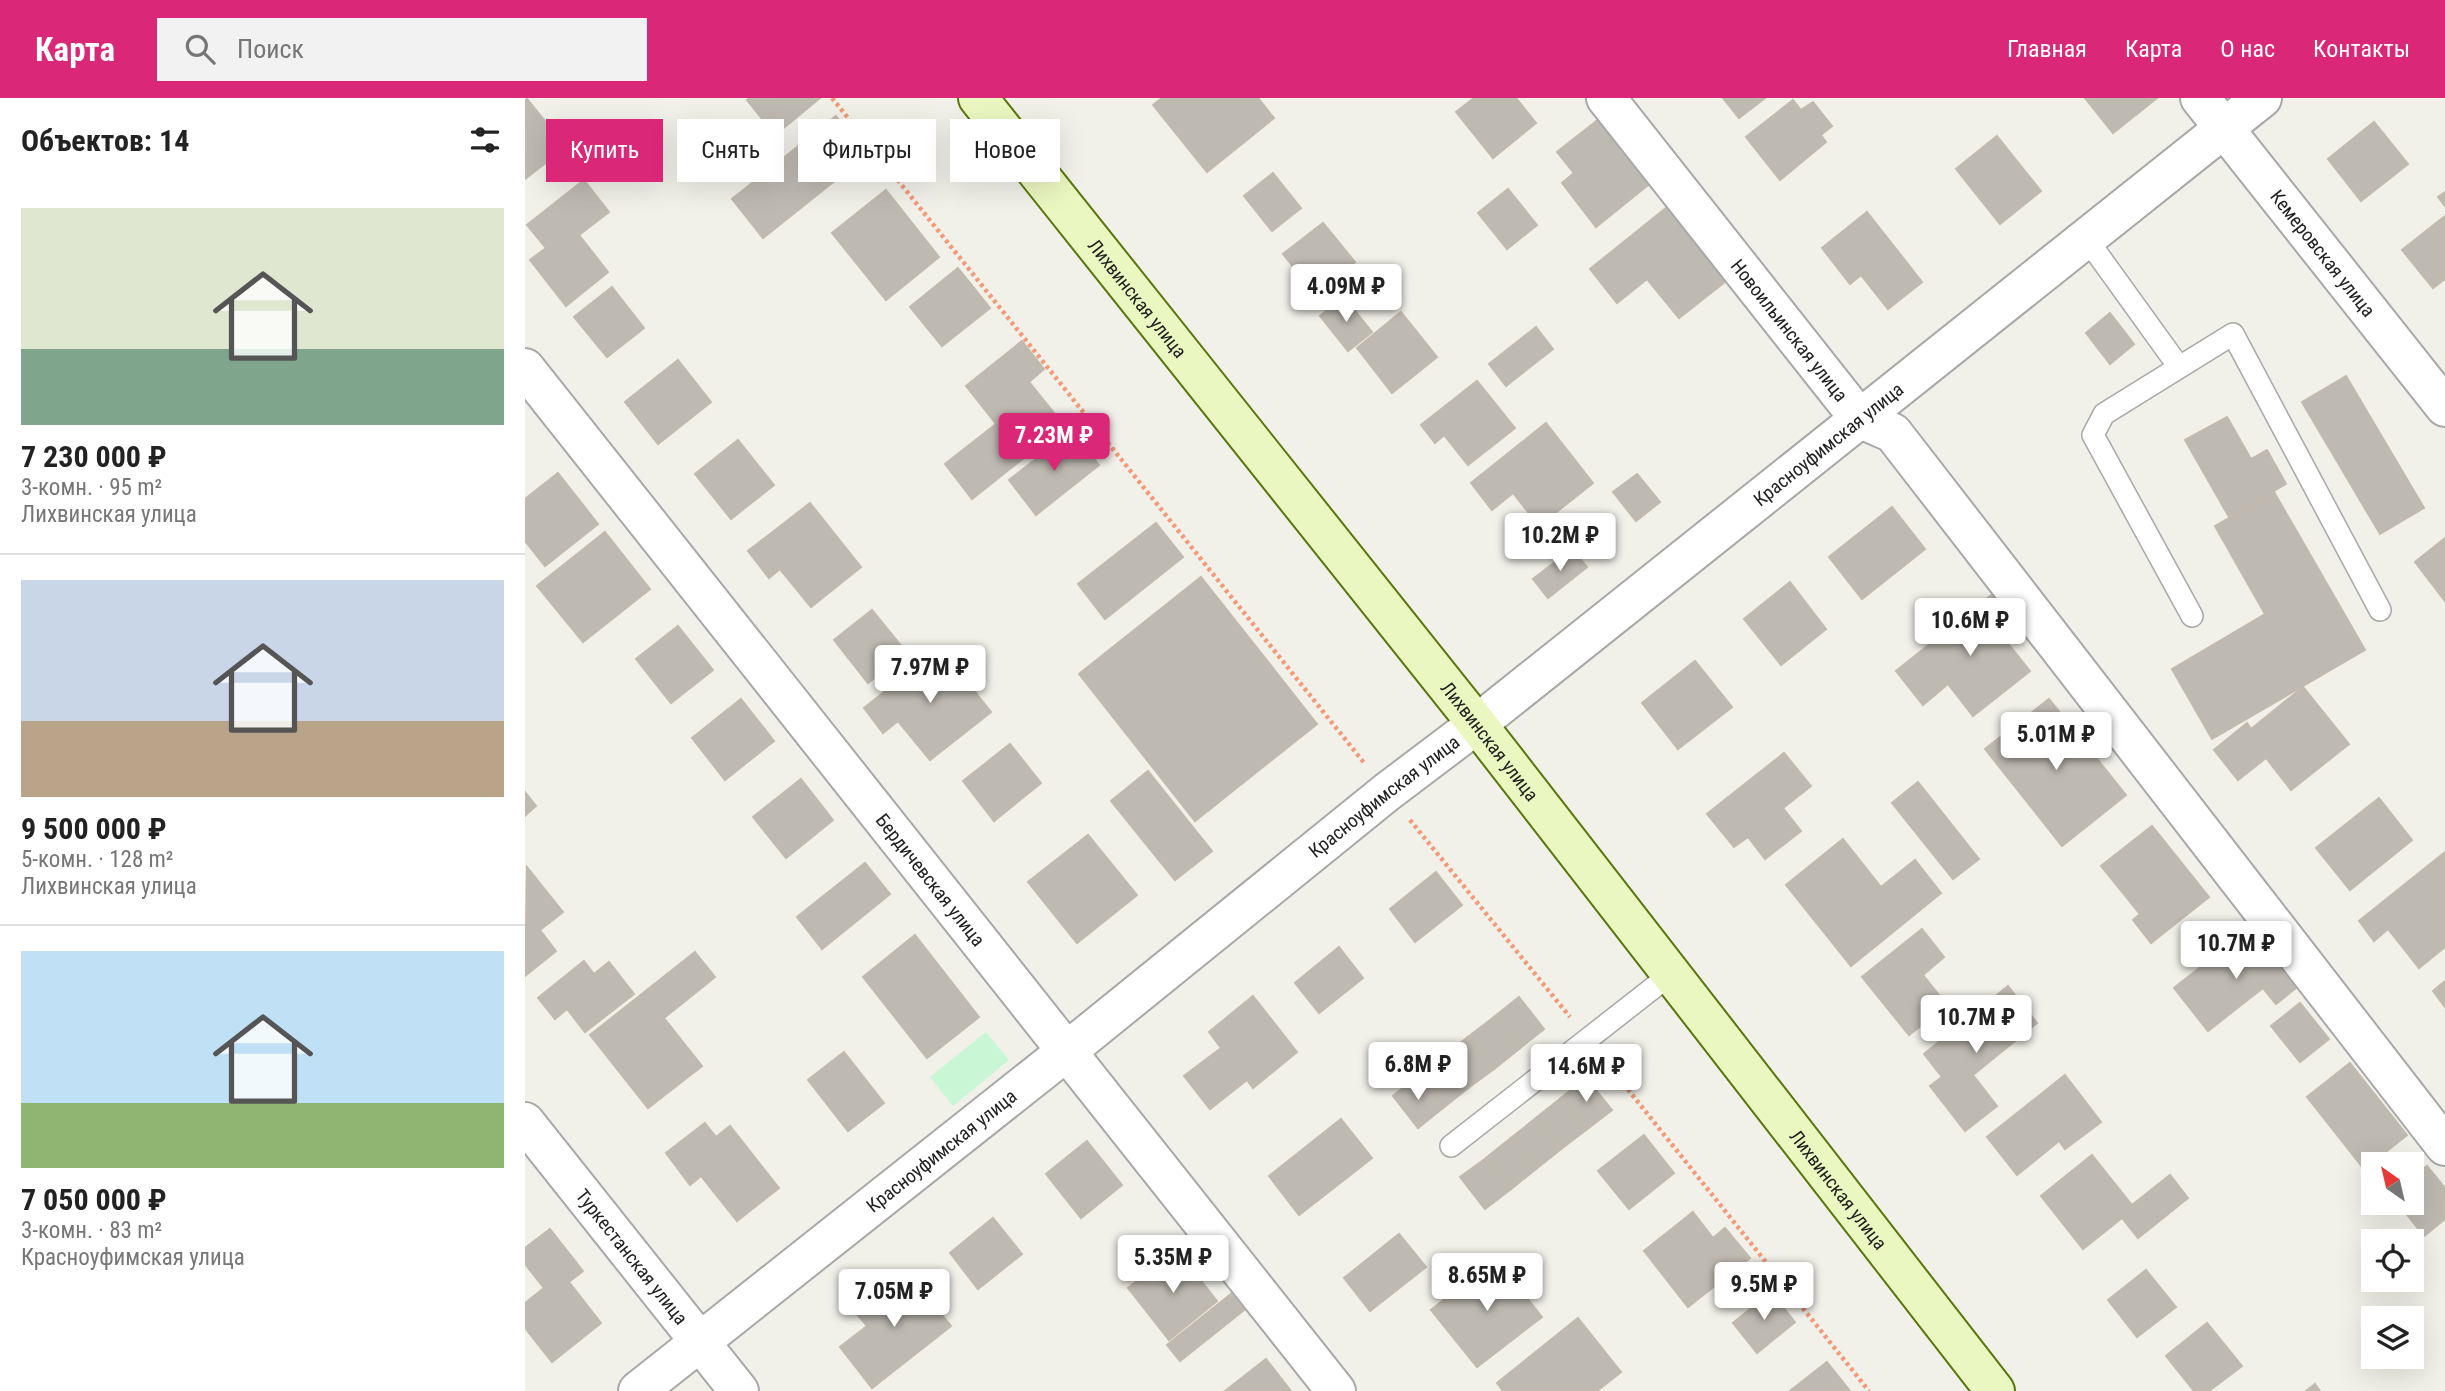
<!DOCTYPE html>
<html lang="ru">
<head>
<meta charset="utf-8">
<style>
	:root { --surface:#fff; --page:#f2f2f2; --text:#222; --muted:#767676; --line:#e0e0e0; --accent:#db2777 }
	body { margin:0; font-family:"Roboto Condensed",sans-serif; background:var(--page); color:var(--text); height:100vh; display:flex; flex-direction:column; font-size:26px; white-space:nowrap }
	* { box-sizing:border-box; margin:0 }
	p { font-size:23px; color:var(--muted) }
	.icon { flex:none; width:38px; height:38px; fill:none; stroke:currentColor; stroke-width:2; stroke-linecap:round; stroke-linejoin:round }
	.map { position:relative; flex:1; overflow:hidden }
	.panel { display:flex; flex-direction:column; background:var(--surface); width:525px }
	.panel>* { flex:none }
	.top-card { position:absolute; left:21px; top:21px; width:665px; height:63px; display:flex; gap:14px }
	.needle { width:46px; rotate:326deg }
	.buttons { position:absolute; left:1836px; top:1054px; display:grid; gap:14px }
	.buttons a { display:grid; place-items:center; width:63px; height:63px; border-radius:0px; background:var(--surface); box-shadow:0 7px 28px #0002; font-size:35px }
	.price { position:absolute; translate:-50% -60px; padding:0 16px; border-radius:7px; background:#fff; color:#222; font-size:23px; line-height:46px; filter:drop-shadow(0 2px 4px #0008) }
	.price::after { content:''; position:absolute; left:50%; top:42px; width:21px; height:16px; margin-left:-10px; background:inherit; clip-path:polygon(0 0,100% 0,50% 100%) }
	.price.selected { background:var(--accent); color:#fff }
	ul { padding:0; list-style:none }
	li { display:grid; align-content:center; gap:14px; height:371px; padding:0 21px }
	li+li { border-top:2px solid var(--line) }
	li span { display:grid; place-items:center; height:217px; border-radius:0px; color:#555 }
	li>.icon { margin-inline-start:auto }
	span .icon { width:126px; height:126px; fill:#fffc; stroke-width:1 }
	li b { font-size:30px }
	h2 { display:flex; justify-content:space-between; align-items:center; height:84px; padding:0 21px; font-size:30px }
	.tag { padding:0 24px; border-radius:0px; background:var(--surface); box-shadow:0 7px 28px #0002; font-size:24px; line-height:63px }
	.tag.selected { background:var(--accent); color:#fff }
	header { display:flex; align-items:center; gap:42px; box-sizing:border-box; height:98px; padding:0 35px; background:var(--accent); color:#fff }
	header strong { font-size:33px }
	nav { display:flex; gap:38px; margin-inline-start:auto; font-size:24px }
	.search { width:490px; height:63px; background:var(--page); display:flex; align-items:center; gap:18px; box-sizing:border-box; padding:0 24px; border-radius:0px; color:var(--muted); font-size:26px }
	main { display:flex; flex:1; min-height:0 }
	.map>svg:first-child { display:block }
	.park { fill:#c9f7d5 }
	.building { fill:#beb9b1; stroke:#c2baac; stroke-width:2 }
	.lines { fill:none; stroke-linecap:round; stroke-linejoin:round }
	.service-casing { stroke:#a8a8a8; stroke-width:24 }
	.minor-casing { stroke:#a8a8a8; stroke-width:42 }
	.secondary-casing { stroke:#57760b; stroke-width:42 }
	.path { stroke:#f39a78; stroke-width:4.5; stroke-dasharray:3.5 3.5; stroke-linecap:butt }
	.service { stroke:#fff; stroke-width:21 }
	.minor { stroke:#fff; stroke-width:38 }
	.secondary { stroke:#ebf7c1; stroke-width:38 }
	.labels { text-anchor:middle; stroke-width:5; stroke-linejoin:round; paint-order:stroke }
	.street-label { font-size:19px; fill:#212121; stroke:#fff }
</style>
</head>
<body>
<header>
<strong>Карта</strong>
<div class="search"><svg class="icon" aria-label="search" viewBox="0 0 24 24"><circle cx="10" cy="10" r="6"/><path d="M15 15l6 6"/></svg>Поиск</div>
<nav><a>Главная</a><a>Карта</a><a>О нас</a><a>Контакты</a></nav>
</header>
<main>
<section class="panel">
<h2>Объектов: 14<svg class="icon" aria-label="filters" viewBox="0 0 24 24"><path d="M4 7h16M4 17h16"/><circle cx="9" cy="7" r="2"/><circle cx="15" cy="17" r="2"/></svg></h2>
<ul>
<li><span style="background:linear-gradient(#dfe7d0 65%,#7fa58c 0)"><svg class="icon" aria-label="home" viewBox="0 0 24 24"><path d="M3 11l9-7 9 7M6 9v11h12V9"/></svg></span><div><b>7 230 000 ₽</b><p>3-комн. · 95 m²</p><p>Лихвинская улица</p></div></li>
<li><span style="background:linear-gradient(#c9d6e8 65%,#b9a48a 0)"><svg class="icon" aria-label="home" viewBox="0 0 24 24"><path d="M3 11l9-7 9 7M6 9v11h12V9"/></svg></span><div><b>9 500 000 ₽</b><p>5-комн. · 128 m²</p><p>Лихвинская улица</p></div></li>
<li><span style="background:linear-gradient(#bfe0f5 70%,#8fb573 0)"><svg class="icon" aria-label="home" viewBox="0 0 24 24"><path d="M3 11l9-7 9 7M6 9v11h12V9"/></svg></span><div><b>7 050 000 ₽</b><p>3-комн. · 83 m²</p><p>Красноуфимская улица</p></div></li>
</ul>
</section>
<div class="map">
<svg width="1920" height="1293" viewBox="0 0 1920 1293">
	<rect width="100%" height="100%" fill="#f1f0e9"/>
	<!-- park -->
	<polygon class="park" points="461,934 484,962 428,1008 405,979"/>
	<!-- building -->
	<g class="building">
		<polygon points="225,0 295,0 250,37 222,2"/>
		<polygon points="637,0 733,0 749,20 682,74 628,7"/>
		<polygon points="949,0 991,0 1011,25 968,60 931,14"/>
		<polygon points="1198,0 1240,0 1214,20"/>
		<polygon points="1560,0 1632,0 1588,35"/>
		<polygon points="2,1 41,49 0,81 0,3"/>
		<polygon points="1268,2 1276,12 1288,4 1307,28 1296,37 1301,44 1255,82 1221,39"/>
		<polygon points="1083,14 1105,42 1094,52 1123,87 1071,129 1037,85 1049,75 1032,54"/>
		<polygon points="311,18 342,57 238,140 207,101"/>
		<polygon points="1849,24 1883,66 1836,103 1803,61"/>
		<polygon points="1472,38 1516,93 1475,126 1431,71"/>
		<polygon points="748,75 776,110 747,133 719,98"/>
		<polygon points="59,82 84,114 54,137 83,174 41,208 5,162 21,150 2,127"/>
		<polygon points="983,91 1012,127 982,151 953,115"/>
		<polygon points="361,92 414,159 361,202 307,135"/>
		<polygon points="1920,94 1920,108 1913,99"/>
		<polygon points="1151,102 1178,136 1169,143 1201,183 1154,220 1122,181 1092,205 1065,171"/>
		<polygon points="1342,114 1397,184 1363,211 1336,177 1325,186 1297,150"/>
		<polygon points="1920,118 1920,181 1908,190 1877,152"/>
		<polygon points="798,125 830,164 790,196 758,156"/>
		<polygon points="433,170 465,210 417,248 385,209"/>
		<polygon points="87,189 119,230 82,259 49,219"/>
		<polygon points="819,199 847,234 823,253 795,218"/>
		<polygon points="876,214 912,259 867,295 832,250"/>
		<polygon points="1585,215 1609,246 1585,266 1561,235"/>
		<polygon points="1011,229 1028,251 981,288 964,266"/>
		<polygon points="497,243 519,271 504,284 534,321 513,338 519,344 447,401 420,366 471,326 441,288"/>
		<polygon points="153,262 186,304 133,346 100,304"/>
		<polygon points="1821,278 1899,410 1855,436 1777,304"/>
		<polygon points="952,283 990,330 943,367 919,337 910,345 896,327"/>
		<polygon points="1702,319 1726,361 1742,352 1761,386 1704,419 1660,342"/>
		<polygon points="1021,325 1068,385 1014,428 988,395 967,412 946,385"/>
		<polygon points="547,333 574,367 511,417 484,382"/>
		<polygon points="213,342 249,387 206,421 170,376"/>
		<polygon points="33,375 73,426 20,468 0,443 0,401"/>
		<polygon points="1112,376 1135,404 1111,423 1088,394"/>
		<polygon points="1749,394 1840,552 1687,641 1647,571 1740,516 1690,428"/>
		<polygon points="285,405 336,469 286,509 255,471 244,480 223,453"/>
		<polygon points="1367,409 1400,451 1337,501 1304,459"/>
		<polygon points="631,425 658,459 580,521 553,486"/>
		<polygon points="80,434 125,491 58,544 12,488"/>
		<polygon points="1920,440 1920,503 1890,464"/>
		<polygon points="1047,451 1062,469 1023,500 1008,481"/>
		<polygon points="676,479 792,626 670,723 554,576"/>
		<polygon points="1265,484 1301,531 1256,567 1219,521"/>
		<polygon points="1473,492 1500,526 1480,542 1505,573 1448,618 1423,586 1398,607 1371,573"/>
		<polygon points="347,512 382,555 343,585 309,542"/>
		<polygon points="153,528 188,572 146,605 111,561"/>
		<polygon points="415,550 466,614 405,662 373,623 358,635 339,610"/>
		<polygon points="1170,563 1207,609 1153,651 1117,605"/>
		<polygon points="1778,589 1824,646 1766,692 1741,660 1713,682 1689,652 1722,625 1726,631"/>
		<polygon points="216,601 249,643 200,682 167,640"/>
		<polygon points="1524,601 1601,697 1537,748 1460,651"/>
		<polygon points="485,646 516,685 469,723 438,683"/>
		<polygon points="1259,655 1286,688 1258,710 1276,733 1240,761 1223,739 1209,749 1182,716"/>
		<polygon points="623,673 687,753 650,782 586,703"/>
		<polygon points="276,681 308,722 261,760 228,719"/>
		<polygon points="1393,684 1454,761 1428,781 1367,705"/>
		<polygon points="0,694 11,708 0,718"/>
		<polygon points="1854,700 1887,742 1825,792 1791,750"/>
		<polygon points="1627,728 1684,799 1626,845 1608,822 1615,816 1576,768"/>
		<polygon points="563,737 612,797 552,845 503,784"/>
		<polygon points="1318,741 1356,789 1390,762 1416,795 1326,868 1261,787"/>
		<polygon points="1920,754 1920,849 1894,870 1863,831 1849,843 1834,823"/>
		<polygon points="340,765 365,796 297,851 272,819"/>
		<polygon points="2,769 38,814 15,832 31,853 0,878"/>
		<polygon points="911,774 937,807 890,844 865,811"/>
		<polygon points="1397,831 1419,859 1398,877 1422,907 1384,937 1337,879"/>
		<polygon points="1720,834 1748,870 1762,858 1781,882 1751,906 1738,890 1683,933 1649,890"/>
		<polygon points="390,837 454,919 402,960 338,879"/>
		<polygon points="814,849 838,880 794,915 770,885"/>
		<polygon points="170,854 190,879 139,920 177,968 123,1010 65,937"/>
		<polygon points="59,863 69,876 84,864 109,896 60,934 42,911 30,921 13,900"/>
		<polygon points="1920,883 1920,909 1908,893"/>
		<polygon points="1483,888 1512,925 1448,977 1472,1008 1440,1033 1405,988 1417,979 1399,956"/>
		<polygon points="728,898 772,954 728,990 722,982 685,1011 659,978 696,950 684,934"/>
		<polygon points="994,899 1019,931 994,951 969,919"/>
		<polygon points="1775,905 1804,941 1775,964 1746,928"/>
		<polygon points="969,919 994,951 969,971 943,939"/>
		<polygon points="943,939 969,971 943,990 918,958"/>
		<polygon points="319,954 359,1005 323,1033 283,982"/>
		<polygon points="918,958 943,990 918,1010 893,978"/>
		<polygon points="1825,965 1882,1037 1839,1071 1782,999"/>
		<polygon points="1540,977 1576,1024 1540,1051 1534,1043 1492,1077 1462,1039"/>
		<polygon points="893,978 918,1010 893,1030 868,998"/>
		<polygon points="1061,980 1087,1012 1061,1032 1036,1000"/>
		<polygon points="1036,1000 1061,1032 1036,1051 1011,1020"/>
		<polygon points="1011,1020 1036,1051 1011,1071 986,1040"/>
		<polygon points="816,1021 847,1060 774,1117 744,1078"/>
		<polygon points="180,1025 191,1039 205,1028 254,1090 212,1123 176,1078 165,1087 141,1055"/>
		<polygon points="1119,1037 1149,1075 1104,1111 1073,1073"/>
		<polygon points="986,1040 1011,1071 986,1091 961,1060"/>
		<polygon points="562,1043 597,1087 556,1120 521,1076"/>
		<polygon points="1567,1057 1607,1107 1645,1077 1663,1100 1613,1140 1597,1120 1558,1151 1516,1098"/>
		<polygon points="961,1060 986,1091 960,1111 935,1079"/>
		<polygon points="1902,1068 1920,1090 1920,1121 1899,1138 1872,1104 1886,1104 1886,1080"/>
		<polygon points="1168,1114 1188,1140 1200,1130 1225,1160 1163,1209 1119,1153"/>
		<polygon points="468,1120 497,1156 453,1191 425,1155"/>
		<polygon points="25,1131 58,1173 44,1184 76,1225 27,1264 0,1230 0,1205 19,1190 0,1166 0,1150"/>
		<polygon points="874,1136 901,1169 845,1213 819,1180"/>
		<polygon points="652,1152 692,1203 644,1242 603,1190"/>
		<polygon points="971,1161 1017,1219 952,1269 906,1212"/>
		<polygon points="1621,1172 1651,1209 1612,1239 1583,1202"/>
		<polygon points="382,1173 426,1228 347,1290 315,1249 342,1228 330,1214"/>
		<polygon points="1246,1194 1270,1224 1232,1255 1208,1225"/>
		<polygon points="706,1196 719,1212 655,1263 642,1247"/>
		<polygon points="1053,1220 1096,1274 1072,1293 978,1293 972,1285"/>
		<polygon points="1682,1225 1717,1268 1684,1293 1669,1293 1641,1258"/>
		<polygon points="741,1261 766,1293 700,1293"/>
		<polygon points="1302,1264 1325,1293 1265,1293"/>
		<polygon points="1790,1286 1795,1293 1781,1293"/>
	</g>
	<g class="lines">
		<!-- service casing -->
		<g class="service-casing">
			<g id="service">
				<polyline points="1561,140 1654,269"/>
				<polyline points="1667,518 1568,337 1579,316 1708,236 1855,512"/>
				<polyline points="926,1048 1146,876"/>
			</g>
		</g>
		<!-- minor casing -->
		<g class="minor-casing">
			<g id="minor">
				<path id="s1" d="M1081,0l253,320 34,15 552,713"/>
				<path id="s2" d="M1675,0l245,309"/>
				<path id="s3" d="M0,270l811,1023"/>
				<path id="s4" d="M0,1024l214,269"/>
				<path id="s5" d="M113,1293l429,-340 320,-259 90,-68 785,-626"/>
			</g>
		</g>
		<!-- secondary casing -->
		<g class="secondary-casing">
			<g id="secondary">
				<path id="s6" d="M453,0l499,626 518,667"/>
			</g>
		</g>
		<!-- path -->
		<g class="path">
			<polyline points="307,0 840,666"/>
			<polyline points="885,722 1045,919"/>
			<polyline points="1081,964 1344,1293"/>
		</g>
		<!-- service -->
		<use href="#service" class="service"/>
		<!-- minor -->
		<use href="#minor" class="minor"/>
		<!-- secondary -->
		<use href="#secondary" class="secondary"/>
	</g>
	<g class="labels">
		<!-- street labels -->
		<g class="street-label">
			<text dy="7" stroke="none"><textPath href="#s2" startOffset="198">Кемеровская улица</textPath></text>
			<text dy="7" stroke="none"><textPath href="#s6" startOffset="256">Лихвинская улица</textPath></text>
			<text dy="7" stroke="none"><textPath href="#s1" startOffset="296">Новоильинская улица</textPath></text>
			<text dy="7" stroke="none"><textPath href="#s5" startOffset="1521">Красноуфимская улица</textPath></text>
			<text dy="7" stroke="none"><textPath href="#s6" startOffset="822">Лихвинская улица</textPath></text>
			<text dy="7" stroke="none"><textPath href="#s5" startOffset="954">Красноуфимская улица</textPath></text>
			<text dy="7" stroke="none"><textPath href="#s3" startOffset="653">Бердичевская улица</textPath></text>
			<text dy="7" stroke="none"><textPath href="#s5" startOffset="387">Красноуфимская улица</textPath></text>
			<text dy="7" stroke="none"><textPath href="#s6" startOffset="1390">Лихвинская улица</textPath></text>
			<text dy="7" stroke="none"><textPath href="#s4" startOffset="172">Туркестанская улица</textPath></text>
		</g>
	</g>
</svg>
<div class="buttons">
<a><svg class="needle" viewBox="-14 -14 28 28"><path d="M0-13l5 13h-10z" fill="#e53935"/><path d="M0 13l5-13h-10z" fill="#767676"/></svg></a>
<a><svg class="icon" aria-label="locate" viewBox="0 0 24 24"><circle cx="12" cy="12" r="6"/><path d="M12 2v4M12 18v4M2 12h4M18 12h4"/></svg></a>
<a><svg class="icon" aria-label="layers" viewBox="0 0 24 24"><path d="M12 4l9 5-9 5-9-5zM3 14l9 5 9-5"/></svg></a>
</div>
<b class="price" style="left:821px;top:226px">4.09M ₽</b>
<b class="price selected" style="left:529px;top:375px">7.23M ₽</b>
<b class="price" style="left:1035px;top:475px">10.2M ₽</b>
<b class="price" style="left:1445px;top:560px">10.6M ₽</b>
<b class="price" style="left:405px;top:607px">7.97M ₽</b>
<b class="price" style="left:1531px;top:674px">5.01M ₽</b>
<b class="price" style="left:1711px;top:883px">10.7M ₽</b>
<b class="price" style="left:1451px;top:957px">10.7M ₽</b>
<b class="price" style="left:893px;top:1004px">6.8M ₽</b>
<b class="price" style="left:1061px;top:1006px">14.6M ₽</b>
<b class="price" style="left:648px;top:1197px">5.35M ₽</b>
<b class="price" style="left:962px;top:1215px">8.65M ₽</b>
<b class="price" style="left:1239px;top:1224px">9.5M ₽</b>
<b class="price" style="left:369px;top:1231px">7.05M ₽</b>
<div class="top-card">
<a class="tag selected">Купить</a>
<a class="tag">Снять</a>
<a class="tag">Фильтры</a>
<a class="tag">Новое</a>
</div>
</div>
</main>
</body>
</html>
